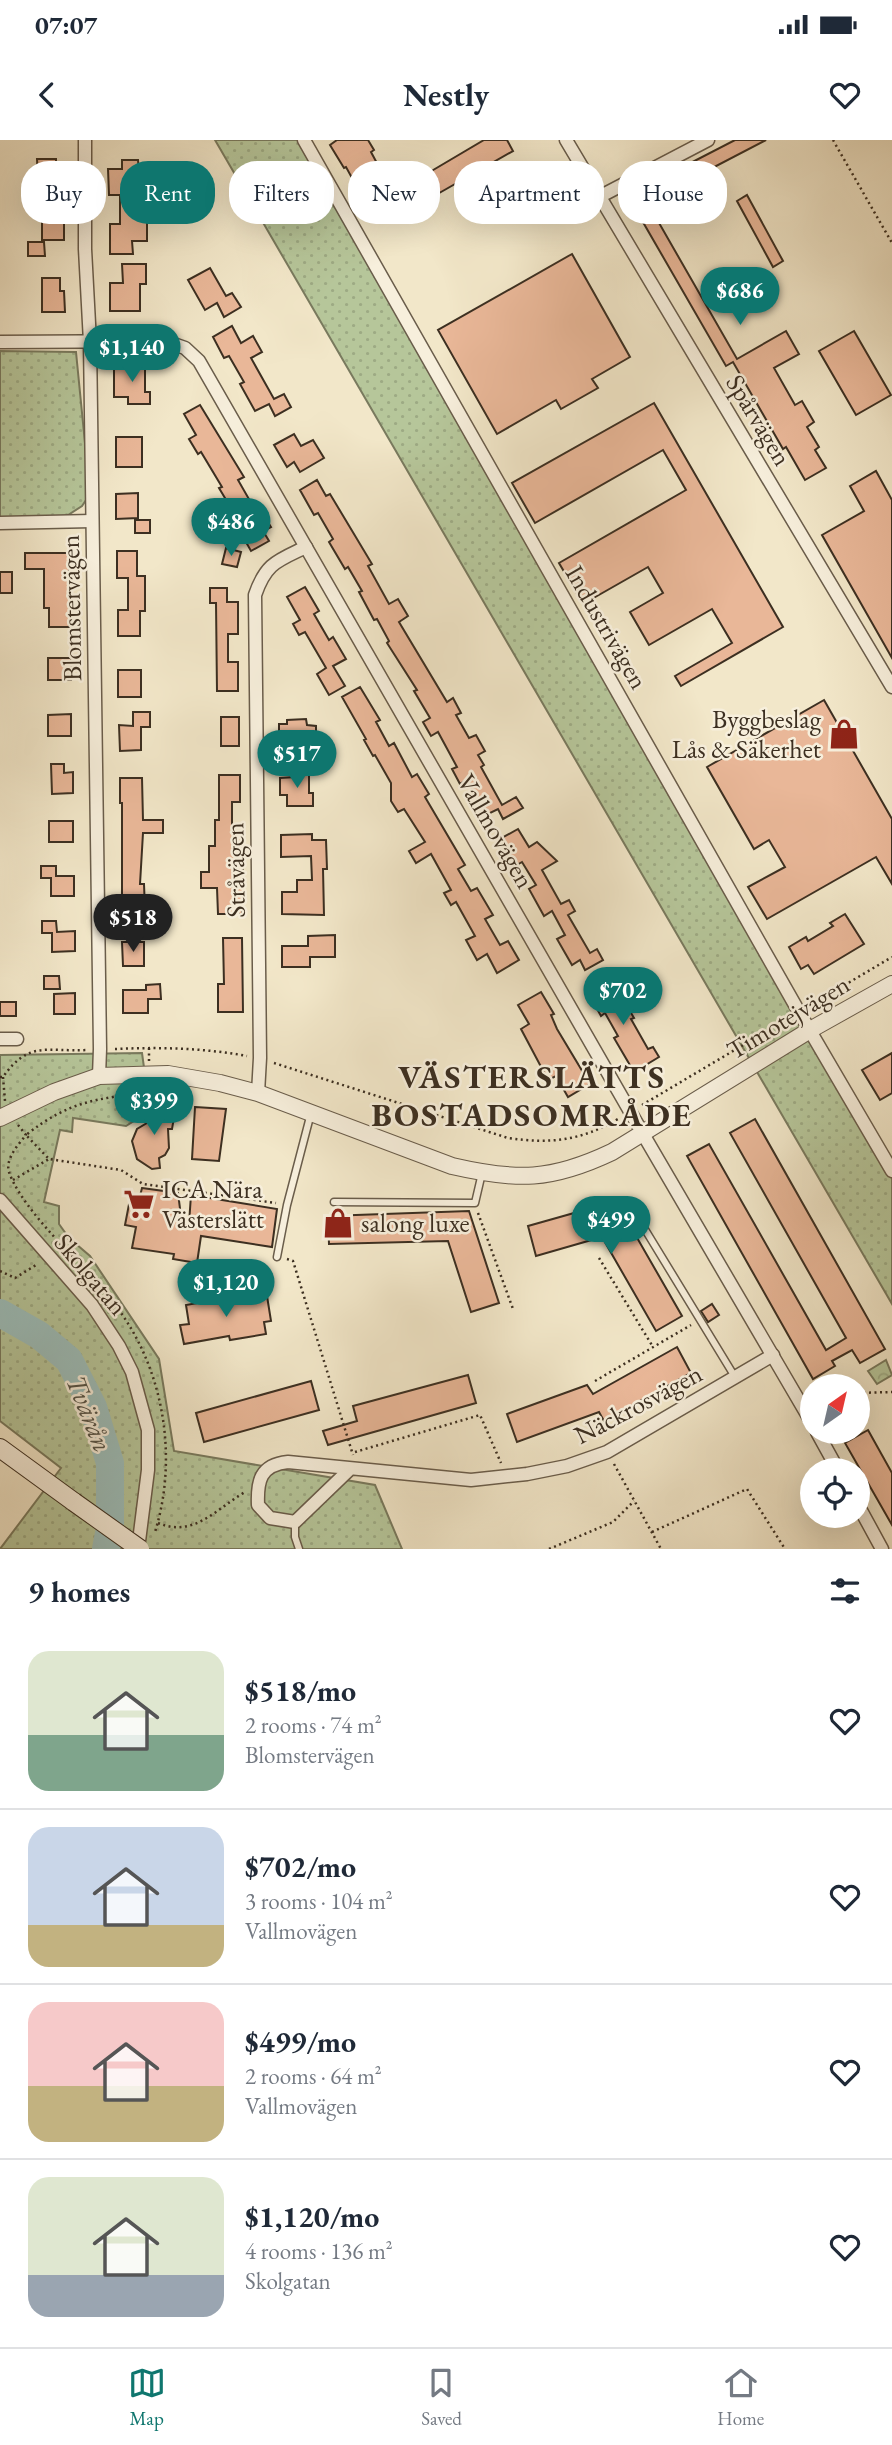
<!DOCTYPE html>
<html lang="en">
<head>
<meta charset="utf-8">
<style>
	:root { --surface:#fff; --page:#f2f2f3; --text:#1f2937; --muted:#747a83; --line:#e0e1e3; --accent:#0f766e }
	body { margin:0; font-family:"EB Garamond",serif; background:var(--page); color:var(--text); height:100vh; display:flex; flex-direction:column; font-size:26px; white-space:nowrap }
	* { box-sizing:border-box; margin:0 }
	p { font-size:23px; color:var(--muted) }
	.icon { flex:none; width:38px; height:38px; fill:none; stroke:currentColor; stroke-width:2; stroke-linecap:round; stroke-linejoin:round }
	.map { position:relative; height:1409px; overflow:hidden }
	.panel { display:flex; flex-direction:column; background:var(--surface); flex:1 }
	.panel>* { flex:none }
	.hud { position:absolute; left:21px; top:21px; width:850px; height:63px; display:flex; gap:14px }
	.needle { width:46px; rotate:34deg }
	.buttons { position:absolute; left:800px; top:1234px; display:grid; gap:14px }
	.buttons a { display:grid; place-items:center; width:70px; height:70px; border-radius:50%; background:var(--surface); box-shadow:0 7px 28px #0002; font-size:35px }
	.price { position:absolute; translate:-50% -60px; padding:0 16px; border-radius:24px; background:var(--accent); color:#fff; font-size:23px; line-height:46px; filter:drop-shadow(0 2px 4px #0008) }
	.price::after { content:''; position:absolute; left:50%; top:42px; width:21px; height:16px; margin-left:-10px; background:inherit; clip-path:polygon(0 0,100% 0,50% 100%) }
	.price.on { background:#222; color:#fff }
	ul { padding:0; list-style:none }
	li { display:flex; align-items:center; gap:21px; height:175px; padding:0 28px }
	li+li { border-top:2px solid var(--line) }
	li span { display:grid; place-items:center; flex:none; width:196px; height:140px; border-radius:21px; color:#555 }
	li>.icon { margin-inline-start:auto }
	span .icon { width:84px; height:84px; fill:#fffc; stroke-width:1 }
	li b { font-size:30px }
	h2 { display:flex; justify-content:space-between; align-items:center; height:84px; padding:0 28px; font-size:30px }
	.tag { padding:0 24px; border-radius:28px; background:var(--surface); box-shadow:0 7px 28px #0002; font-size:24px; line-height:63px }
	.tag.on { background:var(--accent); color:#fff }
	.status { display:flex; justify-content:space-between; align-items:center; height:49px; padding:0 35px; background:var(--surface); direction:ltr }
	.status svg { height:19px; fill:currentColor }
	header { display:flex; justify-content:space-between; align-items:center; height:91px; padding:0 28px; background:var(--surface); font-size:32px; font-weight:700 }
	.tabs { display:flex; justify-content:space-around; align-items:center; height:98px; border-top:2px solid var(--line); background:var(--surface); font-size:19px; color:var(--muted) }
	.tabs a { display:grid; justify-items:center; gap:4px }
	.tabs .on { color:var(--accent) }
	.map>svg:first-child { display:block }
	.grass { fill:url(#grass-dots); stroke:#797a5e; stroke-width:2 }
	.forest { fill:url(#forest-crowns); stroke:#797a5e; stroke-width:2 }
	.lines { fill:none; stroke-linecap:round; stroke-linejoin:round }
	.river { stroke:#9cbfbc; stroke-width:28 }
	.building { fill:#e9b798; stroke:#3c2f21; stroke-width:2 }
	.service-casing { stroke:#6a5d4b; stroke-width:9 }
	.minor-casing { stroke:#6a5d4b; stroke-width:15 }
	.tertiary-casing { stroke:#6a5d4b; stroke-width:18 }
	.secondary-casing { stroke:#3c2f21; stroke-width:20 }
	.path { stroke:#3c2f21; stroke-width:2.5; stroke-dasharray:2 3.5; stroke-linecap:butt }
	.service { stroke:#f7efdc; stroke-width:6 }
	.minor { stroke:#f7efdc; stroke-width:12 }
	.tertiary { stroke:#f7efdc; stroke-width:16 }
	.secondary { stroke:#f7efdc; stroke-width:18 }
	.secondary-bridge-casing { stroke:#3c2f21; stroke-width:20; stroke-linecap:butt }
	.secondary-bridge { stroke:#f7efdc; stroke-width:18 }
	.labels { text-anchor:middle; stroke-width:5; stroke-linejoin:round; paint-order:stroke }
	.street-label { font-size:26px; fill:#3c2f21; stroke:#f7efdc }
	.poi-label { font-size:26px; fill:#3c2f21; stroke:#f7efdc; text-anchor:start }
	.water-label { font-size:28px; font-style:italic; fill:#545348; stroke:#f7efdc }
	.district-label { font-size:33px; font-weight:bold; letter-spacing:2px; fill:#3c2f21; stroke:#f7efdc }
</style>
</head>
<body>
<div class="status"><b>07:07</b><svg viewBox="0 0 49 12"><path d="M0 12V9h3v3zM5 12V6h3v6zM10 12V3h3v9zM15 12V0h3v12zM26 1h20v11H26zM47 4h2v5h-2z"/></svg></div>
<header><svg class="icon" aria-label="back" viewBox="0 0 24 24"><path d="M15 5l-7 7 7 7"/></svg>Nestly<svg class="icon" aria-label="heart" viewBox="0 0 24 24"><path d="M12 20l-8-8c-3-5 5-10 8-4 3-6 11-1 8 4z"/></svg></header>
<div class="map">
<svg width="892" height="1409" viewBox="0 0 892 1409">
	<defs>
		<pattern id="grass-dots" width="8" height="8" patternUnits="userSpaceOnUse" patternTransform="scale(1.75)"><rect width="8" height="8" fill="#b6c69a"/><path d="M2 2h.1M6 6h.1" fill="none" stroke="#9daa84" stroke-width="1.8" stroke-linecap="round"/></pattern>
		<pattern id="forest-crowns" width="20" height="18" patternUnits="userSpaceOnUse" patternTransform="scale(1.75)"><rect width="20" height="18" fill="#b6c69a"/><path d="M2 6a3 3 0 1 1 6 0M12 15a3 3 0 1 1 6 0" fill="none" stroke="#9daa84"/></pattern>
	</defs>
	<rect width="100%" height="100%" fill="#f2e7c9"/>
	<filter id="stains"><feTurbulence type="fractalNoise" baseFrequency=".00286" numOctaves="4"/><feColorMatrix values="0 0 0 0 .2 0 0 0 0 .09 0 0 0 0 .02 0 0 0 .5 -.17"/></filter>
	<radialGradient id="worn" r=".72"><stop offset=".6" stop-color="#630" stop-opacity="0"/><stop offset="1" stop-color="#630" stop-opacity=".3"/></radialGradient>
	<!-- grass -->
	<g class="grass">
		<polygon points="215,0 304,0 892,1031 892,1164"/>
		<polygon points="0,211 76,212 90,354 82,366 65,377 0,378"/>
		<polygon points="142,913 150,971 126,986 73,978 72,992 60,990 44,1062 59,1066 59,1084 69,1098 90,1116 159,1219 174,1311 375,1345 402,1409 0,1409 61,1328 0,1281 0,915"/>
	</g>
	<!-- forest -->
	<polygon class="forest" points="886,1220 892,1235 877,1244 868,1231"/>
	<g class="lines">
		<!-- river -->
		<polyline class="river" points="0,1173 39,1195 69,1220 93,1267 110,1323 110,1388 106,1409"/>
	</g>
	<!-- building -->
	<g class="building">
		<polygon points="337,0 368,0 374,10 371,12 393,53 368,67 346,27 344,28 330,5"/>
		<polygon points="484,0 507,0 513,11 434,56 423,36"/>
		<polygon points="735,0 766,0 647,62 737,219 786,191 799,214 774,228 795,265 802,261 814,282 807,287 819,307 815,310 826,328 805,340 786,307 783,309 733,222 726,226 636,70 642,48"/>
		<polygon points="37,19 56,19 56,22 62,22 63,40 38,40"/>
		<polygon points="122,20 138,20 139,33 132,33 132,72 147,72 147,101 132,101 133,114 110,114 110,84 120,84 120,55 109,55 108,29 122,29"/>
		<polygon points="747,55 783,121 773,127 737,61"/>
		<rect x="42" y="79" width="22" height="21"/>
		<polygon points="28,102 44,102 45,116 28,116"/>
		<polygon points="572,114 630,217 592,239 598,248 561,269 556,260 497,294 438,190"/>
		<polygon points="122,124 146,124 146,144 140,144 140,171 110,171 110,143 123,143"/>
		<polygon points="210,128 226,156 232,153 241,167 224,177 217,163 205,170 188,140"/>
		<polygon points="42,138 60,138 60,151 64,151 65,172 42,172"/>
		<polygon points="232,186 241,203 253,196 262,212 251,218 274,259 284,254 291,267 275,276 269,264 255,271 240,244 244,242 229,216 224,218 213,197"/>
		<polygon points="854,191 891,255 856,275 819,211"/>
		<polygon points="129,221 145,222 145,252 150,252 150,264 128,264 128,257 114,257 114,229 129,229"/>
		<polygon points="654,263 783,487 681,546 675,536 732,503 712,469 649,505 630,472 663,453 648,427 583,464 559,423 686,350 663,310 535,383 512,343"/>
		<polygon points="200,265 244,337 238,340 254,368 258,366 271,387 263,391 269,401 251,411 242,395 246,393 219,348 222,347 201,312 198,314 189,299 196,295 184,274"/>
		<polygon points="294,294 301,306 313,300 324,318 300,332 294,322 287,327 274,305"/>
		<rect x="116" y="297" width="26" height="30"/>
		<polygon points="876,331 892,360 892,518 822,395 864,371 850,346"/>
		<polygon points="317,340 326,356 330,354 372,424 368,426 389,464 398,459 408,476 399,482 447,562 453,558 461,573 456,575 469,598 476,595 485,611 478,615 484,625 481,627 502,665 516,657 523,668 503,679 498,669 486,675 466,640 460,644 452,629 457,627 438,592 431,596 423,582 430,578 414,551 417,550 387,503 389,501 377,479 374,480 359,452 362,451 348,427 345,429 329,402 333,399 318,373 314,375 300,350"/>
		<polygon points="138,353 138,378 116,379 116,354"/>
		<rect x="135" y="380" width="15" height="13"/>
		<polygon points="226,408 241,412 237,427 222,424"/>
		<polygon points="117,411 137,411 137,436 145,436 145,471 140,471 140,496 118,496 118,470 128,470 128,438 117,438"/>
		<polygon points="25,413 69,413 69,487 49,487 49,468 44,468 44,429 25,429"/>
		<rect x="0" y="432" width="12" height="21"/>
		<polygon points="305,447 319,471 314,474 329,500 333,497 346,519 333,526 345,546 329,555 317,534 326,528 305,492 299,495 293,484 300,480 287,457"/>
		<polygon points="210,448 227,448 227,462 238,462 238,494 228,494 228,522 238,522 238,551 217,551 216,463 210,463"/>
		<rect x="48" y="518" width="23" height="22"/>
		<rect x="118" y="530" width="23" height="27"/>
		<polygon points="360,547 380,580 376,582 389,606 394,603 412,637 417,634 429,654 425,657 465,725 458,729 471,751 477,748 493,775 485,779 500,805 508,801 519,820 497,833 487,814 477,820 466,800 475,796 456,762 451,765 444,753 451,750 431,714 416,723 409,711 425,702 404,669 398,672 391,661 391,643 375,615 373,616 364,600 366,599 342,557"/>
		<polygon points="824,560 892,679 892,744 876,717 767,779 748,747 785,727 769,700 754,709 707,627"/>
		<polygon points="133,572 150,572 150,587 141,587 141,610 120,611 119,585 133,586"/>
		<polygon points="71,574 71,596 48,596 48,575"/>
		<rect x="221" y="577" width="18" height="29"/>
		<polygon points="306,579 307,585 316,586 316,610 304,610 304,607 279,607 279,584 287,584 287,580"/>
		<polygon points="51,624 64,624 64,633 73,632 73,653 52,654"/>
		<polygon points="295,631 309,631 309,653 313,653 313,666 287,666 287,655 280,655 280,638 295,637"/>
		<polygon points="219,635 240,635 240,662 232,662 232,691 241,691 244,762 242,762 242,774 218,774 217,748 201,748 201,732 209,732 209,706 215,706 215,680 219,680"/>
		<polygon points="120,638 142,638 143,680 163,680 163,693 143,693 140,744 144,744 145,770 122,770 122,663 120,663"/>
		<rect x="49" y="681" width="24" height="21"/>
		<polygon points="518,689 529,707 537,702 557,721 542,730 561,764 569,760 575,771 568,775 590,813 597,809 603,820 585,830 580,820 572,825 557,799 565,795 552,771 544,776 529,749 536,745 522,722 515,726 500,699"/>
		<polygon points="312,694 312,700 326,700 327,729 323,729 324,775 282,774 282,752 297,752 297,740 312,740 311,716 281,717 281,695"/>
		<polygon points="41,726 56,726 56,736 74,736 74,756 51,756 51,738 41,738"/>
		<polygon points="845,774 864,804 814,834 808,825 801,829 789,807 806,797 808,801 833,786 830,783"/>
		<polygon points="42,781 56,781 57,792 75,791 75,811 52,812 52,793 42,793"/>
		<polygon points="335,795 335,817 310,817 310,827 282,827 282,806 308,806 308,796"/>
		<polygon points="223,798 242,798 243,872 218,872 218,844 224,844"/>
		<polygon points="122,802 144,802 144,826 123,826"/>
		<polygon points="44,836 59,836 60,849 44,849"/>
		<polygon points="605,841 618,864 624,861 634,878 631,879 648,909 653,907 659,917 634,932 614,898 618,896 605,873 601,876 587,851"/>
		<polygon points="160,844 161,859 148,859 148,873 123,873 123,850 146,850 146,845"/>
		<polygon points="541,852 554,874 551,875 557,889 590,944 568,957 556,936 548,940 521,889 529,884 518,865"/>
		<polygon points="75,853 75,874 54,874 54,854"/>
		<rect x="0" y="862" width="16" height="14"/>
		<polygon points="892,913 892,953 880,960 862,930"/>
		<polygon points="153,965 176,966 172,989 168,989 169,1008 165,1015 159,1018 160,1028 152,1029 137,1019 132,1001 137,989 152,980"/>
		<polygon points="195,967 226,969 219,1021 192,1019"/>
		<polygon points="755,979 885,1209 860,1223 852,1210 832,1221 835,1226 813,1239 687,1016 709,1004 826,1210 846,1198 730,993"/>
		<polygon points="142,1048 178,1053 182,1084 189,1084 191,1055 277,1069 272,1107 201,1096 197,1123 173,1119 174,1114 132,1108 136,1087 125,1085 131,1054 140,1056"/>
		<polygon points="606,1064 619,1087 628,1082 682,1176 656,1191 602,1097 536,1116 528,1086"/>
		<polygon points="469,1071 499,1163 471,1172 448,1101 329,1104 328,1076"/>
		<polygon points="267,1156 271,1181 264,1182 266,1194 230,1200 229,1196 184,1204 180,1185 189,1184 186,1165 226,1158 226,1160 234,1159 234,1161"/>
		<polygon points="712,1164 719,1175 708,1182 701,1171"/>
		<polygon points="677,1207 691,1233 604,1281 599,1272 517,1302 507,1274 587,1245 593,1254"/>
		<polygon points="468,1235 476,1263 328,1305 323,1291 357,1281 353,1266"/>
		<polygon points="311,1241 319,1270 204,1302 196,1273"/>
		<polygon points="868,1290 892,1333 892,1385 845,1303"/>
	</g>
	<g class="lines">
		<!-- service casing -->
		<g class="service-casing">
			<g id="service">
				<polyline points="334,1062 475,1063 482,1033"/>
				<polyline points="638,1078 735,1237"/>
				<polyline points="277,1117 287,1065 311,973"/>
				<polyline points="295,1382 295,1397 299,1409"/>
			</g>
		</g>
		<!-- minor casing -->
		<g class="minor-casing">
			<g id="minor">
				<polyline points="85,0 85,109 90,202 100,909 99,936"/>
				<polyline points="304,0 799,872 892,1031"/>
				<polyline points="566,0 892,547"/>
				<polyline points="599,57 708,0"/>
				<polyline points="0,202 165,201 185,208 199,221 643,994 812,1283"/>
				<polyline points="0,383 92,381"/>
				<polyline points="0,899 17,899"/>
				<path d="M258,953l2,-35 -5,-463c11,-32 22,-34 51,-48"/>
				<polyline points="0,1060 92,1165 119,1206 132,1232 148,1290 148,1330 138,1409"/>
				<polyline points="817,1292 838,1330"/>
				<path d="M350,1329l-55,53 -25,-4 -12,-13c-1,-24 2,-40 30,-43l183,18 56,-6 40,-8 40,-14 166,-97"/>
				<polyline points="858,1365 882,1409"/>
			</g>
		</g>
		<!-- tertiary casing -->
		<g class="tertiary-casing">
			<path id="tertiary" d="M0,978l54,-26 45,-16 69,-2 52,9 38,10 194,73c65,15 99,15 160,-14l198,-122 82,-46"/>
		</g>
		<!-- secondary casing -->
		<g class="secondary-casing">
			<polyline id="secondary" points="0,1308 74,1362"/>
		</g>
		<!-- path -->
		<g class="path">
			<polyline points="833,0 892,103"/>
			<polyline points="811,865 892,817"/>
			<path d="M115,909c44,-2 89,-1 132,7"/>
			<polyline points="149,921 149,907"/>
			<path d="M274,923l234,75c43,6 72,3 110,-19"/>
			<path d="M0,937h3c26,-37 44,-25 84,-27"/>
			<polyline points="3,937 5,961"/>
			<path d="M149,949v3c-53,7 -80,9 -123,43l23,24 72,11 22,14 133,19"/>
			<polyline points="642,965 787,879"/>
			<path d="M18,985l8,10c-8,10 -21,24 -17,37 9,27 44,64 64,85 13,15 27,29 39,44 51,63 67,154 43,231"/>
			<polyline points="13,1040 49,1019"/>
			<polyline points="478,1073 513,1169"/>
			<polyline points="599,1118 653,1207"/>
			<polyline points="287,1119 293,1121 353,1315"/>
			<polyline points="0,1131 15,1138 36,1125"/>
			<polyline points="595,1241 691,1185"/>
			<polyline points="858,1253 892,1252"/>
			<polyline points="355,1312 480,1275 501,1323"/>
			<polyline points="614,1324 661,1409"/>
			<path d="M158,1383c36,15 58,-14 87,-31"/>
			<polyline points="652,1392 747,1349 785,1409"/>
			<polyline points="549,1409 613,1382 634,1361"/>
		</g>
		<!-- service -->
		<use href="#service" class="service"/>
		<!-- minor -->
		<use href="#minor" class="minor"/>
		<!-- tertiary -->
		<use href="#tertiary" class="tertiary"/>
		<!-- secondary -->
		<use href="#secondary" class="secondary"/>
		<!-- secondary-bridge casing -->
		<g class="secondary-bridge-casing">
			<polyline id="secondary-bridge" points="74,1362 140,1409"/>
		</g>
		<!-- secondary-bridge -->
		<use href="#secondary-bridge" class="secondary-bridge"/>
	</g>
	<!-- icons -->
	<defs>
		<g id="shop-bare" transform="scale(2.415)"><path d="M-5-2.5h2.3a2.7 3.5 0 0 1 5.4 0H5L5.5 6h-11ZM-1.5-2.5h3a1.5 2.3 0 0 0-3 0Z" fill="#8f2418" stroke="#f7efdc" stroke-width="2.5" paint-order="stroke"/></g>
		<g id="supermarket-bare" transform="scale(2.415)"><path d="M-6-5.5h2.5l.6 2H6L4.5 2H-2.5L-4.4-4H-6ZM-1.5 3.2a1.3 1.3 0 1 0 .1 0ZM3 3.2a1.3 1.3 0 1 0 .1 0Z" fill="#8f2418" stroke="#f7efdc" stroke-width="2.5" paint-order="stroke"/></g>
	</defs>
	<g fill-rule="evenodd">
		<use href="#shop-bare" x="844" y="594"/>
		<use href="#supermarket-bare" x="139" y="1064"/>
		<use href="#shop-bare" x="338" y="1083"/>
	</g>
	<g class="labels">
		<!-- street labels -->
		<g class="street-label">
			<text transform="translate(759 280) rotate(59)" y="9">Spårvägen</text>
			<text transform="translate(71 468) rotate(-91)" y="9">Blomstervägen</text>
			<text transform="translate(607 487) rotate(60)" y="9">Industrivägen</text>
			<text transform="translate(496 691) rotate(60)" y="9">Vallmovägen</text>
			<text transform="translate(235 730) rotate(-91)" y="9">Stråvägen</text>
			<text transform="translate(788 877) rotate(-31)" y="9">Timotejvägen</text>
			<text transform="translate(91 1134) rotate(50)" y="9">Skolgatan</text>
			<text transform="translate(638 1264) rotate(-28)" y="9">Näckrosvägen</text>
		</g>
		<!-- poi labels -->
		<g class="poi-label">
			<text x="821" y="588" text-anchor="end">Byggbeslag<tspan x="821" dy="30">Lås &amp; Säkerhet</tspan></text>
			<text x="162" y="1058">ICA Nära<tspan x="162" dy="30">Västerslätt</tspan></text>
			<text x="361" y="1092">salong luxe</text>
		</g>
		<!-- water labels -->
		<g class="water-label">
			<text transform="translate(90 1273) rotate(68)" y="10">Tvärån</text>
		</g>
		<!-- district labels -->
		<g class="district-label">
			<text x="532" y="948">VÄSTERSLÄTTS<tspan x="532" dy="38">BOSTADSOMRÅDE</tspan></text>
		</g>
	</g>
	<rect width="100%" height="100%" filter="url(#stains)"/>
	<rect width="100%" height="100%" fill="url(#worn)"/>
</svg>
<div class="buttons">
<a><svg class="needle" viewBox="-14 -14 28 28"><path d="M0-13l5 13h-10z" fill="#e53935"/><path d="M0 13l5-13h-10z" fill="#747a83"/></svg></a>
<a><svg class="icon" aria-label="locate" viewBox="0 0 24 24"><circle cx="12" cy="12" r="6"/><path d="M12 2v4M12 18v4M2 12h4M18 12h4"/></svg></a>
</div>
<b class="price" style="left:740px;top:187px">$686</b>
<b class="price" style="left:132px;top:244px">$1,140</b>
<b class="price" style="left:231px;top:418px">$486</b>
<b class="price" style="left:297px;top:650px">$517</b>
<b class="price on" style="left:133px;top:814px">$518</b>
<b class="price" style="left:623px;top:887px">$702</b>
<b class="price" style="left:154px;top:997px">$399</b>
<b class="price" style="left:611px;top:1116px">$499</b>
<b class="price" style="left:226px;top:1179px">$1,120</b>
<div class="hud">
<a class="tag">Buy</a>
<a class="tag on">Rent</a>
<a class="tag">Filters</a>
<a class="tag">New</a>
<a class="tag">Apartment</a>
<a class="tag">House</a>
</div>
</div>
<section class="panel">
<h2>9 homes<svg class="icon" aria-label="filters" viewBox="0 0 24 24"><path d="M4 7h16M4 17h16"/><circle cx="9" cy="7" r="2"/><circle cx="15" cy="17" r="2"/></svg></h2>
<ul>
<li><span style="background:linear-gradient(#dfe7d0 60%,#7fa58c 0)"><svg class="icon" aria-label="home" viewBox="0 0 24 24"><path d="M3 11l9-7 9 7M6 9v11h12V9"/></svg></span><div><b>$518/mo</b><p>2 rooms · 74 m²</p><p>Blomstervägen</p></div><svg class="icon" aria-label="heart" viewBox="0 0 24 24"><path d="M12 20l-8-8c-3-5 5-10 8-4 3-6 11-1 8 4z"/></svg></li>
<li><span style="background:linear-gradient(#c9d6e8 70%,#c2b280 0)"><svg class="icon" aria-label="home" viewBox="0 0 24 24"><path d="M3 11l9-7 9 7M6 9v11h12V9"/></svg></span><div><b>$702/mo</b><p>3 rooms · 104 m²</p><p>Vallmovägen</p></div><svg class="icon" aria-label="heart" viewBox="0 0 24 24"><path d="M12 20l-8-8c-3-5 5-10 8-4 3-6 11-1 8 4z"/></svg></li>
<li><span style="background:linear-gradient(#f6c9c9 60%,#c2b280 0)"><svg class="icon" aria-label="home" viewBox="0 0 24 24"><path d="M3 11l9-7 9 7M6 9v11h12V9"/></svg></span><div><b>$499/mo</b><p>2 rooms · 64 m²</p><p>Vallmovägen</p></div><svg class="icon" aria-label="heart" viewBox="0 0 24 24"><path d="M12 20l-8-8c-3-5 5-10 8-4 3-6 11-1 8 4z"/></svg></li>
<li><span style="background:linear-gradient(#dfe7d0 70%,#9aa5b1 0)"><svg class="icon" aria-label="home" viewBox="0 0 24 24"><path d="M3 11l9-7 9 7M6 9v11h12V9"/></svg></span><div><b>$1,120/mo</b><p>4 rooms · 136 m²</p><p>Skolgatan</p></div><svg class="icon" aria-label="heart" viewBox="0 0 24 24"><path d="M12 20l-8-8c-3-5 5-10 8-4 3-6 11-1 8 4z"/></svg></li>
</ul>
</section>
<nav class="tabs">
<a class="on"><svg class="icon" aria-label="map" viewBox="0 0 24 24"><path d="M3 6l6-2 6 2 6-2v14l-6 2-6-2-6 2zM9 4v14M15 6v14"/></svg>Map</a>
<a><svg class="icon" aria-label="saved" viewBox="0 0 24 24"><path d="M7 4h10v16l-5-4-5 4z"/></svg>Saved</a>
<a><svg class="icon" aria-label="home" viewBox="0 0 24 24"><path d="M3 11l9-7 9 7M6 9v11h12V9"/></svg>Home</a>
</nav>
</body>
</html>
